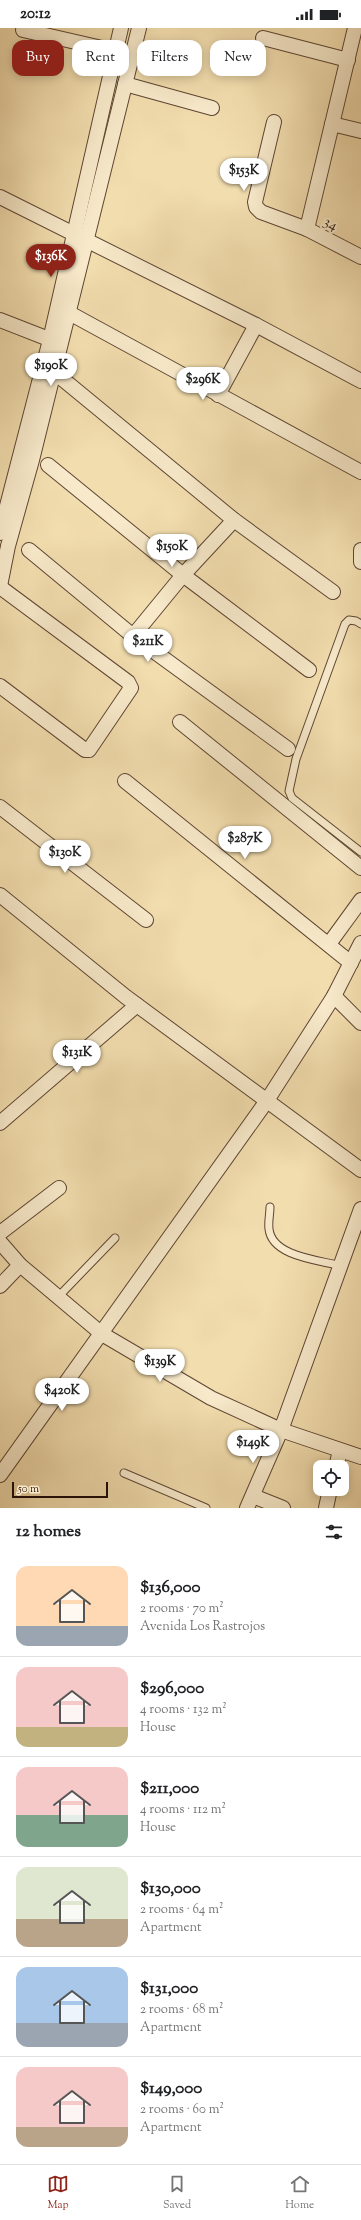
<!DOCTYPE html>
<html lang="en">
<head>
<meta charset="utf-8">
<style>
	:root { --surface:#fff; --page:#f2f2f2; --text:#202124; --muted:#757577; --line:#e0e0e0; --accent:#8f2418 }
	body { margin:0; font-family:"Sorts Mill Goudy",serif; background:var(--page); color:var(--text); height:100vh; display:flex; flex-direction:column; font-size:15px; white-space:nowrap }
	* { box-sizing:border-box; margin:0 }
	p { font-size:13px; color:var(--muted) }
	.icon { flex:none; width:22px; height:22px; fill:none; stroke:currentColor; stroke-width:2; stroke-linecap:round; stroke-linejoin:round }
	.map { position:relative; height:1480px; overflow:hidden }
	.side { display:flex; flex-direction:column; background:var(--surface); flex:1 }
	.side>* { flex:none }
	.banner { position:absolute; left:12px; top:12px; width:337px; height:36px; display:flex; gap:8px }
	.controls { position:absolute; left:313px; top:1432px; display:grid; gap:8px }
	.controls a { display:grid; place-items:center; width:36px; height:36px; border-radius:8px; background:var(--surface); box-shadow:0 2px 10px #0003; font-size:20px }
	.scale { position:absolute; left:12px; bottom:10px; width:96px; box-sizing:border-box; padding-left:4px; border:2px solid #2c140a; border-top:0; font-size:11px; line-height:14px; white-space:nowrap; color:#2c140a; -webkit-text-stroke:3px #f7e9ca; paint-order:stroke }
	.price { position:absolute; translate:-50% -34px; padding:0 9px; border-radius:14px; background:#fff; color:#222; font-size:13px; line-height:26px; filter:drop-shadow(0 1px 2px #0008) }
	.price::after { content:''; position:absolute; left:50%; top:24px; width:12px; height:9px; margin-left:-6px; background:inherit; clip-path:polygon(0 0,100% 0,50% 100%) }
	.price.current { background:var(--accent); color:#fff }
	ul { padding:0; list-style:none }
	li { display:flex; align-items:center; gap:12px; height:100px; padding:0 16px }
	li+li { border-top:1px solid var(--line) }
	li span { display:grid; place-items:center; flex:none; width:112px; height:80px; border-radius:12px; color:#555 }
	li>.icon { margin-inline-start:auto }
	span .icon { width:48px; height:48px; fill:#fffc; stroke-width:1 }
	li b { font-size:17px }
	h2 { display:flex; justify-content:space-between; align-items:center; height:48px; padding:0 16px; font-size:17px }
	.pill { padding:0 14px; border-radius:12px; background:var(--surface); box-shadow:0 2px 10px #0003; font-size:14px; line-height:36px }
	.pill.current { background:var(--accent); color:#fff }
	.status { display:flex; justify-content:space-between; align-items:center; height:28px; padding:0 20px; background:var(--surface); direction:ltr }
	.status svg { height:11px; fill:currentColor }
	.menu { display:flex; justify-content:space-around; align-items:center; height:56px; border-top:1px solid var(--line); background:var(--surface); font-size:11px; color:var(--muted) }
	.menu a { display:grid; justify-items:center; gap:2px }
	.menu .current { color:var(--accent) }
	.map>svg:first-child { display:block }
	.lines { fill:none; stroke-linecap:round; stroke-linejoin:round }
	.lane-casing { stroke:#5e4633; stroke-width:9 }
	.street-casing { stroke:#5e4633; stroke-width:16 }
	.lane { stroke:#f7e9ca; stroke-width:7 }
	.street { stroke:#f7e9ca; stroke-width:14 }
	.labels { text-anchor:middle; stroke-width:4; stroke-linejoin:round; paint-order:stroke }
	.street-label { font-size:15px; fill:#2c140a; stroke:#f7e9ca }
</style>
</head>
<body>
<div class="status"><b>20:12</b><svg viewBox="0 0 49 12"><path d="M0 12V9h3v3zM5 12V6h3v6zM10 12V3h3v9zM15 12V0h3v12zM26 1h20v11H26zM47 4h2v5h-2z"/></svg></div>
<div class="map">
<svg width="361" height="1480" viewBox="0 0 361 1480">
	<rect width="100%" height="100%" fill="#f2ddae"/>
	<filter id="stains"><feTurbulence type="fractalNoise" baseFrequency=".005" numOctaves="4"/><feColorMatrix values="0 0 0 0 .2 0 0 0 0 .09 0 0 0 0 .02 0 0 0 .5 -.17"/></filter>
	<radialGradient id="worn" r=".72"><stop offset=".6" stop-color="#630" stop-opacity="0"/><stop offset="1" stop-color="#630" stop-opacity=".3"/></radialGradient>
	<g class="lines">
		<!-- lane casing -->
		<g class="lane-casing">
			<g id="lane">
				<polyline points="361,596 356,593 349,592 345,596 296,731 289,763 292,770 361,824"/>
				<path d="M270,1179c0,7 -2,15 -1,22 3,28 51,31 72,37"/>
				<polyline points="58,1269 115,1210"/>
				<polyline points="124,1445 206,1480"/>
			</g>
		</g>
		<!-- street casing -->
		<g class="street-casing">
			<g id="street">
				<polyline points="23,2 115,23"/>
				<polyline points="263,10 348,32"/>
				<polyline points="125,56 212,80"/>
				<polyline points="274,94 255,174 256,179 261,184 307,201 361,229"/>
				<polyline points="332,96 361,103"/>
				<polyline points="0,169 256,297 361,353"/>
				<polyline points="307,201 355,0"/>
				<polyline points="62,281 361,444"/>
				<polyline points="0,292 59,315"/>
				<polyline points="47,341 54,344 234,492 333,564"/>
				<polyline points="218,367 256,297"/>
				<polyline points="48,437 183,547 309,642"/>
				<polyline points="0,505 50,312 121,0"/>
				<polyline points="29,522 133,608 288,721"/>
				<polyline points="361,522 361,534"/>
				<polyline points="0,558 8,518 32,432 139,0"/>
				<polyline points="0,559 128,654 131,660 89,722 85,722 0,658"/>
				<polyline points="133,608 183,547 234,492"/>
				<polyline points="180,694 361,840"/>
				<polyline points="125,753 351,935"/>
				<polyline points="0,779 146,892"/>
				<polyline points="0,867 126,969 361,1142"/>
				<polyline points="329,916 361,872"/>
				<polyline points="334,968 361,995"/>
				<polyline points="0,1095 137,977"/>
				<polyline points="0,1205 59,1160"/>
				<polyline points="0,1214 20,1237 102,1306 211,1370 281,1402 361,1429"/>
				<polyline points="0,1258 20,1237"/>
				<polyline points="336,1439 340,1423"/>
				<polyline points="0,1447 266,1074 334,968 361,915"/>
				<polyline points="253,1468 283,1480"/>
				<polyline points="247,1480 281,1402 361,1181"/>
				<polyline points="326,1480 330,1461"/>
			</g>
		</g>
		<!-- lane -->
		<use href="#lane" class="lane"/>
		<!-- street -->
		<use href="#street" class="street"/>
	</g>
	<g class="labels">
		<!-- street labels -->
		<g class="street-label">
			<text transform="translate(331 195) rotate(27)" y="5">34</text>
		</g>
	</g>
	<rect width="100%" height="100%" filter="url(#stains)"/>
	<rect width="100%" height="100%" fill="url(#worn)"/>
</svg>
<div class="controls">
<a><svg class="icon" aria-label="locate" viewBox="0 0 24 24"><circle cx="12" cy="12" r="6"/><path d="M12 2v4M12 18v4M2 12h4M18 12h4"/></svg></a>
</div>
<div class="scale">50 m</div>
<b class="price" style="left:244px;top:164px">$153K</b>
<b class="price current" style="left:51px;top:250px">$136K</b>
<b class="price" style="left:51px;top:359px">$190K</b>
<b class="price" style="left:203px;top:373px">$296K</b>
<b class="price" style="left:172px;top:540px">$150K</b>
<b class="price" style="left:148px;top:635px">$211K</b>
<b class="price" style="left:245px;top:832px">$287K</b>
<b class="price" style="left:65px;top:846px">$130K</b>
<b class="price" style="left:77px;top:1046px">$131K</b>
<b class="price" style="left:160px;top:1355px">$139K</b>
<b class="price" style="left:62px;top:1384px">$420K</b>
<b class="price" style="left:253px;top:1436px">$149K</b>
<div class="banner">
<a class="pill current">Buy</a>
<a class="pill">Rent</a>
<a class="pill">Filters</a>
<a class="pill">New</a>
</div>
</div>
<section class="side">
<h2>12 homes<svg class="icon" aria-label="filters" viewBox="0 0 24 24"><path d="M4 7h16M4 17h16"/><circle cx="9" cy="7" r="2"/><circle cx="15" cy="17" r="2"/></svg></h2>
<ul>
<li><span style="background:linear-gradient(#ffd9b3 75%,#9aa5b1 0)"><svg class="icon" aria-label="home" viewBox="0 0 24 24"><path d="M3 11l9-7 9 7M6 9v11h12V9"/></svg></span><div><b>$136,000</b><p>2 rooms · 70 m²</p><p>Avenida Los Rastrojos</p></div></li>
<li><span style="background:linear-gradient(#f6c9c9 75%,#c2b280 0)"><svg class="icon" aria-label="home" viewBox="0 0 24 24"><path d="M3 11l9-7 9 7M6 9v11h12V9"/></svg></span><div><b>$296,000</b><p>4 rooms · 132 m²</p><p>House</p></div></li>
<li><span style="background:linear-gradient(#f6c9c9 60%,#7fa58c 0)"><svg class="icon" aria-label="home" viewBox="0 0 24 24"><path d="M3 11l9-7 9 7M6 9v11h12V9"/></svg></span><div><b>$211,000</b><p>4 rooms · 112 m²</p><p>House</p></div></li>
<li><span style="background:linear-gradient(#dfe7d0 65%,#b9a48a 0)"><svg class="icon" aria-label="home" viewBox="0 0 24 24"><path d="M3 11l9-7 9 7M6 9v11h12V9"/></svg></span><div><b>$130,000</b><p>2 rooms · 64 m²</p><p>Apartment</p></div></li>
<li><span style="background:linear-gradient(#a9c7e8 70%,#9aa5b1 0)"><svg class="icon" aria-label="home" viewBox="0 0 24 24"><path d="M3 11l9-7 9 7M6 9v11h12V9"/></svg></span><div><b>$131,000</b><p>2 rooms · 68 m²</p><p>Apartment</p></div></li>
<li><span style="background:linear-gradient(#f6c9c9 75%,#b9a48a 0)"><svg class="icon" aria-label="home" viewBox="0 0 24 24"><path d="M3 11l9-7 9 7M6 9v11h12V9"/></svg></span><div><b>$149,000</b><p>2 rooms · 60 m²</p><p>Apartment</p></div></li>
</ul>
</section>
<nav class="menu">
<a class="current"><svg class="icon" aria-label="map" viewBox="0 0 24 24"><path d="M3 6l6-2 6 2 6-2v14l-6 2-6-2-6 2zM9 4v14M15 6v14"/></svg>Map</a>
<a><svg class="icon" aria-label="saved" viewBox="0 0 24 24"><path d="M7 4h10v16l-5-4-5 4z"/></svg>Saved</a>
<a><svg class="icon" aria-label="home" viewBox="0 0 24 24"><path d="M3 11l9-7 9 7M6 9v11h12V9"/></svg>Home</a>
</nav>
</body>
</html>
